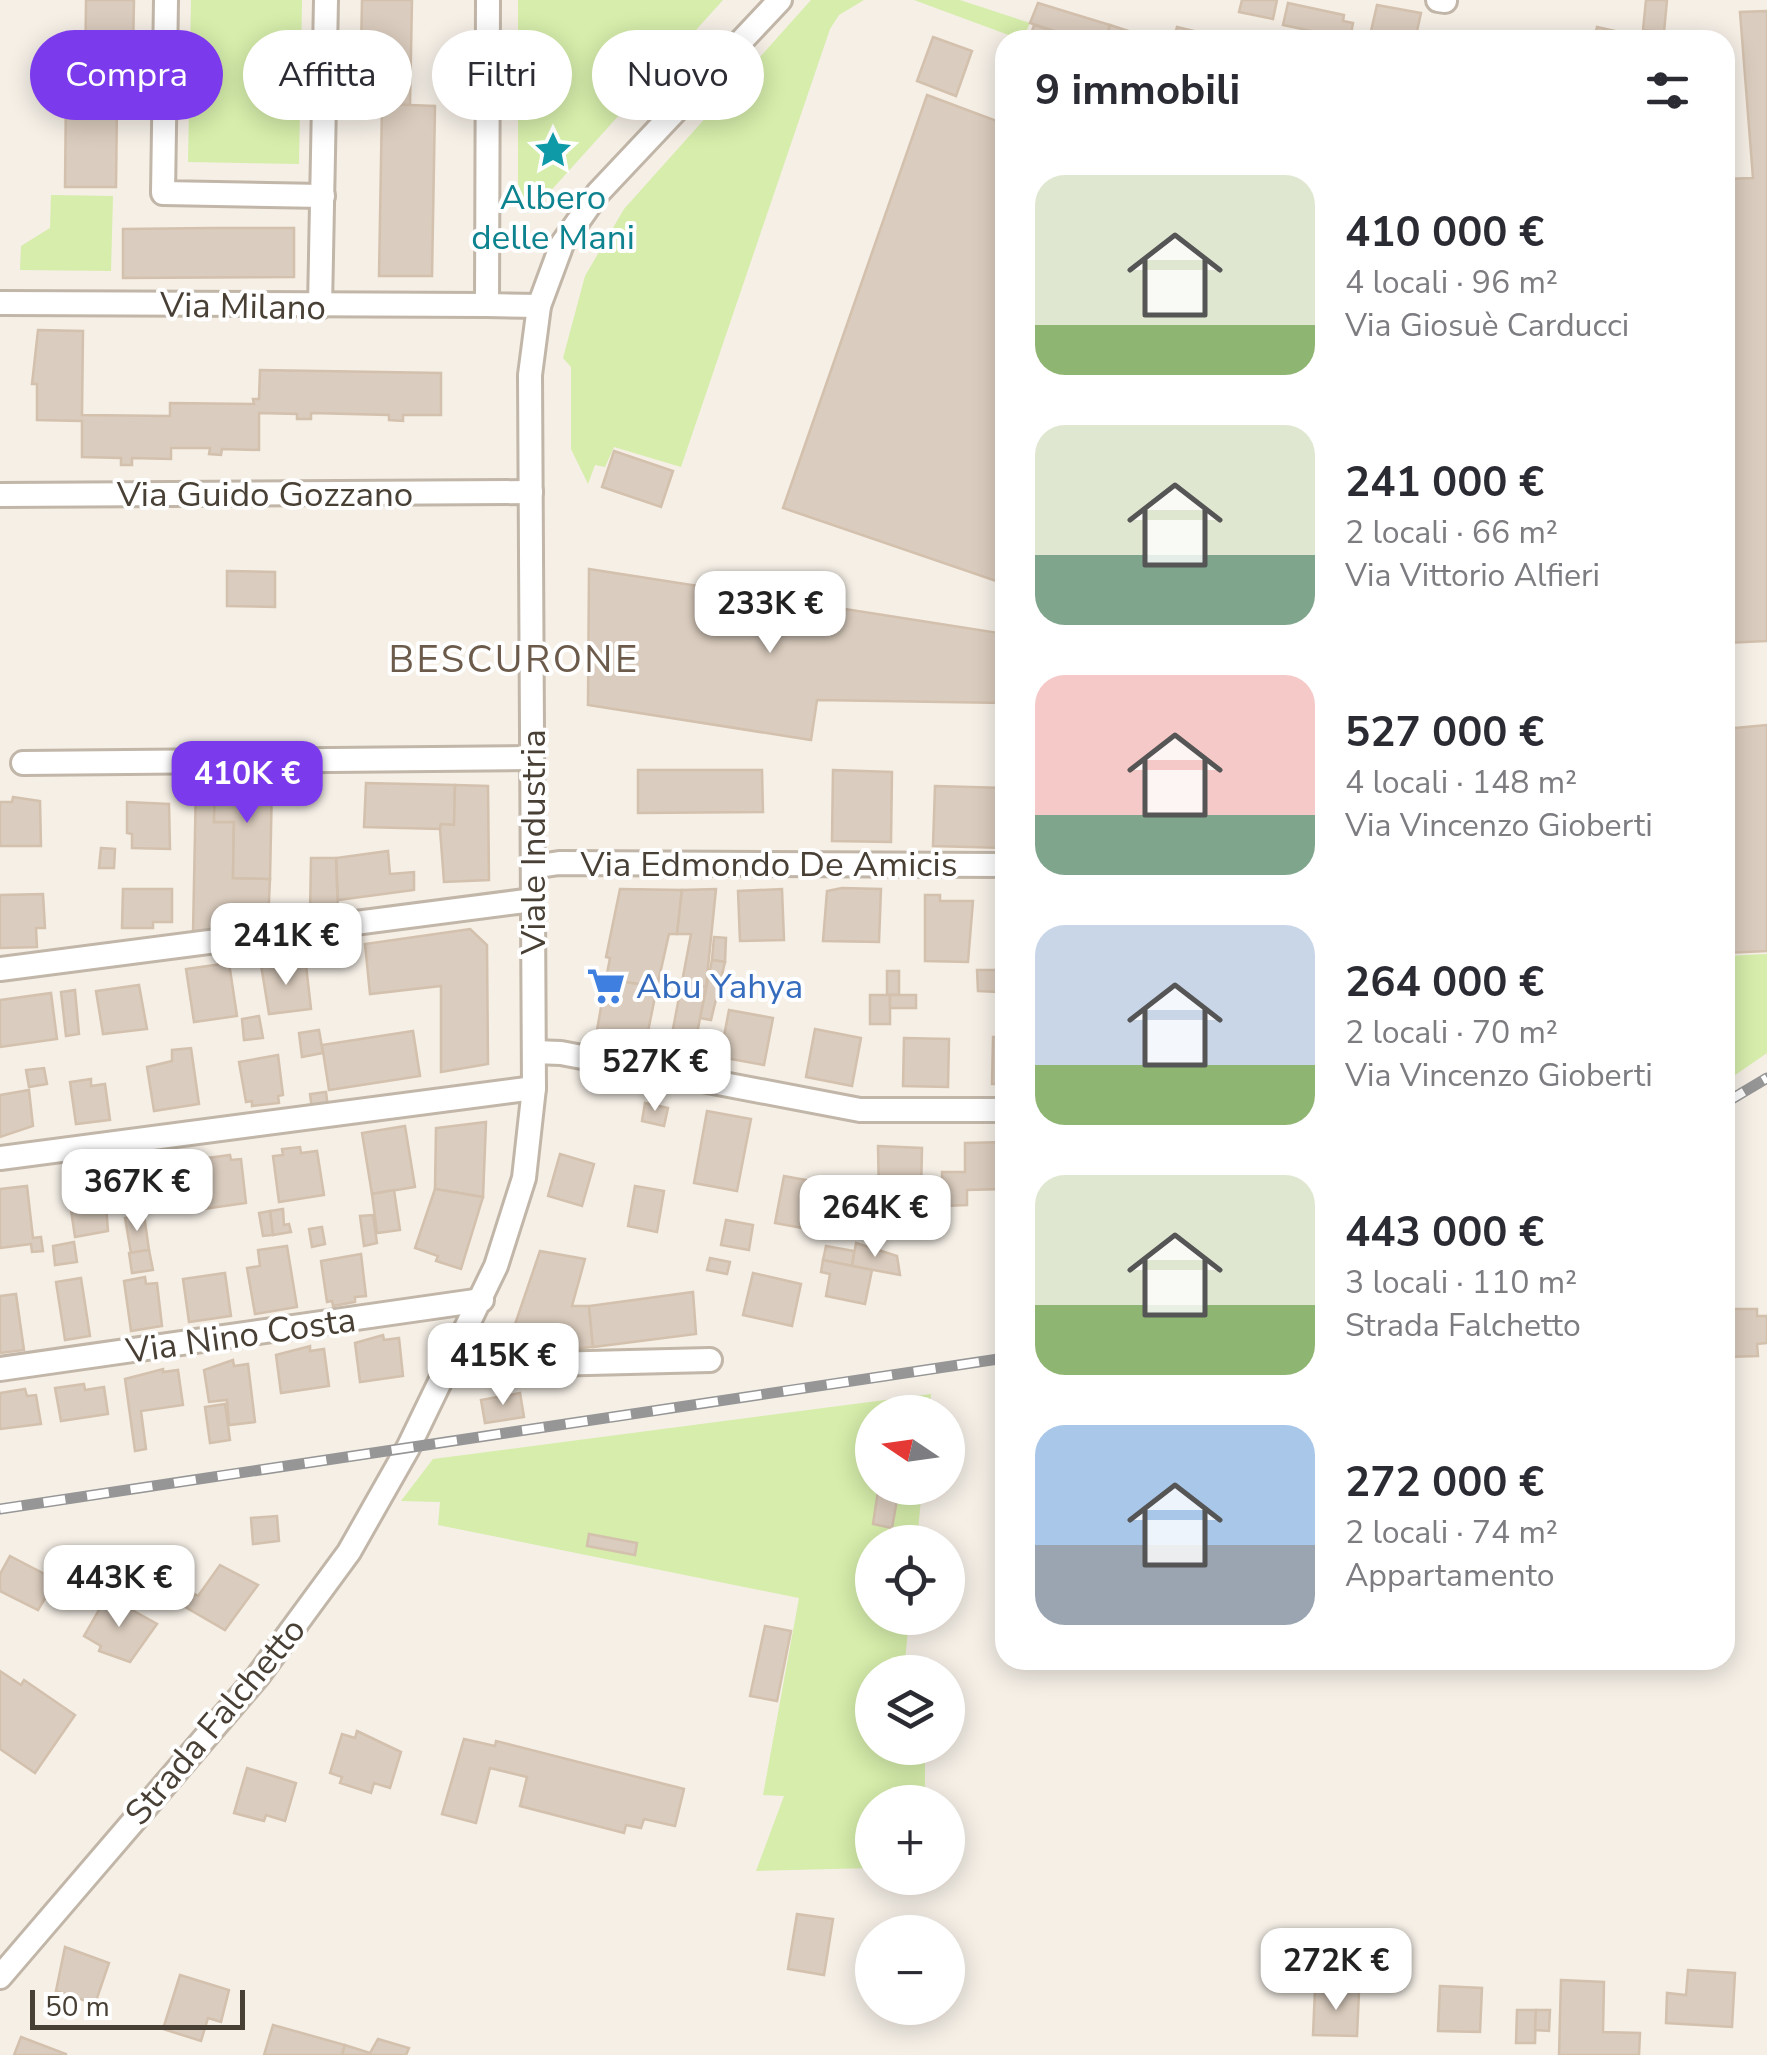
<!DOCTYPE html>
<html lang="it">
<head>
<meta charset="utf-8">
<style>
	:root { --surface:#fff; --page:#f7f7f7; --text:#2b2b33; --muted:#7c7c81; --accent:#7c3aed }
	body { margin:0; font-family:"Nunito Sans",sans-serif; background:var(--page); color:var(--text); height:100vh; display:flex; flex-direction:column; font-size:38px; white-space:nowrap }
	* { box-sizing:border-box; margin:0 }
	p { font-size:32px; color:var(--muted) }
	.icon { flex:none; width:55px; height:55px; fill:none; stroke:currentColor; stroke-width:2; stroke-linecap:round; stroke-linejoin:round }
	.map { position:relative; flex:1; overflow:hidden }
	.panel { position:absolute; left:995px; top:30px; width:740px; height:1640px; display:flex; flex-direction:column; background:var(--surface); border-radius:30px; box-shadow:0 5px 25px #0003 }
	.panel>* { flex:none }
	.top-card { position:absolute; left:30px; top:30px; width:815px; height:90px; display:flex; gap:20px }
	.needle { width:65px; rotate:283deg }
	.fabs { position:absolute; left:855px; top:1395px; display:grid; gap:20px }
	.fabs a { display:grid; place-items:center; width:110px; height:110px; border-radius:50%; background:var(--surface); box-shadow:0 5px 25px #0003; font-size:50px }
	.scale { position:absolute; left:30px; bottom:25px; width:215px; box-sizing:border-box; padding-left:10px; border:5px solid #483f35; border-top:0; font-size:28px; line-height:35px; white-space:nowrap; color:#483f35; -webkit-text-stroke:8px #fff; paint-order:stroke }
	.price { position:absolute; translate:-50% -85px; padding:0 22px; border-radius:20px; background:#fff; color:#222; font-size:32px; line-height:65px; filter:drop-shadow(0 2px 5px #0008) }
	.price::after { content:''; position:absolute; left:50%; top:60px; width:30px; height:22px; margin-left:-15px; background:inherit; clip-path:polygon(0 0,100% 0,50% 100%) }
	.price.current { background:var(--accent); color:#fff }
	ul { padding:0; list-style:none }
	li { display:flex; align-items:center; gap:30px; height:250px; padding:0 40px }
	li span { display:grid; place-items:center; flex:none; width:280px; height:200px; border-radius:30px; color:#555 }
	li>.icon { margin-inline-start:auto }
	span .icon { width:120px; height:120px; fill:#fffc; stroke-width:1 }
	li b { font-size:42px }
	h2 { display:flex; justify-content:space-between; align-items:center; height:120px; padding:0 40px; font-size:42px }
	.tag { padding:0 35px; border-radius:45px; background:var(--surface); box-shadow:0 5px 25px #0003; font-size:35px; line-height:90px }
	.tag.current { background:var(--accent); color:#fff }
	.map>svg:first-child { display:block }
	.green { fill:#d6edab }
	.building { fill:#daccbe; stroke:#d3c0ad; stroke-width:2.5 }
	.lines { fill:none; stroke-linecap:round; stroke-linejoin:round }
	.minor-casing { stroke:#c1b6a8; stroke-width:28 }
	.minor { stroke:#fff; stroke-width:22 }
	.rail-casing { stroke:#969696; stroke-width:11 }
	.rail { stroke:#fff; stroke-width:8; stroke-dasharray:22; stroke-linecap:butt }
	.labels { text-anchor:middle; stroke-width:8; stroke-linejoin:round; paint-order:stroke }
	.culture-label { font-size:35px; fill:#0d838f; stroke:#fff }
	.street-label { font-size:35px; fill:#483f35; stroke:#fff }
	.shop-label { font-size:35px; fill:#366cbe; stroke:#fff; text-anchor:start }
	.neighbourhood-label { font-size:38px; letter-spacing:2.5px; fill:#6c5b4b; stroke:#fff }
</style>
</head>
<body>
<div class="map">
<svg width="1767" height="2055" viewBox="0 0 1767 2055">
	<rect width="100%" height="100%" fill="#f5efe6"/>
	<!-- green -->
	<g class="green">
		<polygon points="191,0 302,0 299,164 188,162"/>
		<polygon points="518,0 723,0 537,206 518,205"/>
		<polygon points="811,0 864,0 839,15 830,29 681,467 614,447 605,467 595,465 588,484 571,449 571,367 563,358 585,276 624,209"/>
		<polygon points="914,0 960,0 1030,23 1022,40"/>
		<polygon points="51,195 113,196 111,271 20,270 21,246 50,228"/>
		<polygon points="1767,954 1767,1053 1725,1082 1725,956"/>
		<polygon points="931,1394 929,1412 872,1412 872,1488 922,1488 917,1542 872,1542 872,1618 909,1618 904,1672 872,1672 872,1748 925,1752 925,1802 872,1802 872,1868 756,1871 784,1796 763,1795 799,1598 438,1525 440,1502 401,1501 433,1459"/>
	</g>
	<!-- building -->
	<g class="building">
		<polygon points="86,0 134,0 132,102 117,102 116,187 65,187 66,93 85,93"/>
		<polygon points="362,0 412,0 410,105 360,104"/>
		<polygon points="1242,0 1277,0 1273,19 1239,12"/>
		<polygon points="1646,0 1667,0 1664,32 1643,30"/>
		<polygon points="1038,3 1110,25 1105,40 1082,40 1030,23"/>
		<polygon points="1288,3 1344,15 1343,21 1353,23 1350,39 1283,25"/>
		<polygon points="1377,5 1421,13 1415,40 1369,40"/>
		<polygon points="1767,11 1767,641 1725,643 1725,179 1753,178 1740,12"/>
		<polygon points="1034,25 1082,40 1029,40"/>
		<polygon points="1110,25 1144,36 1143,40 1105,40"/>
		<polygon points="1177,27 1232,40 1173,40"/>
		<polygon points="1597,27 1615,31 1659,40 1594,40"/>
		<polygon points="933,37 972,51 956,96 917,81"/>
		<polygon points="927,95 1005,124 1005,584 783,508"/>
		<polygon points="382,104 435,106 432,276 379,276"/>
		<polygon points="213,228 294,228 294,277 123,278 123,229"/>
		<polygon points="38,330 83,331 82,415 170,416 170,403 254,404 253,399 259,399 260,370 441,373 441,415 403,415 403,421 389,420 389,415 311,413 311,419 297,419 297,414 259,413 259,450 222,449 221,455 209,454 210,448 171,448 171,459 132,458 132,465 121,465 121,458 82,457 82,421 37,420 37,384 32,384"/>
		<polygon points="614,451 673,471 661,507 602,487"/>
		<polygon points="589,569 1005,634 1005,703 817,700 811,740 588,705"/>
		<polygon points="227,571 275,572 275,607 227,606"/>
		<polygon points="1767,725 1767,951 1725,953 1725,729"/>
		<polygon points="638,770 762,770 763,812 638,813"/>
		<polygon points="833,770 892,772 891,842 832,841"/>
		<polygon points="196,783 215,783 214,822 234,822 233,878 270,879 268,922 193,933"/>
		<polygon points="215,783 272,784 270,879 233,878 234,822 214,822"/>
		<polygon points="366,783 455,785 454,825 441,824 440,829 364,827"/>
		<polygon points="455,785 488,786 489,880 444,882 440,829 441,824 454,825"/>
		<polygon points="935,786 1005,788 1005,848 933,846"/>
		<polygon points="13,797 40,801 41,846 0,846 0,802 12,802"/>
		<polygon points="127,802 169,804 170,849 132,848 132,834 127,833"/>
		<polygon points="101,848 115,849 114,868 99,868"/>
		<polygon points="388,851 390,874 414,872 414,890 338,900 336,858"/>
		<polygon points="311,858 336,858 338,912 310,914"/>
		<polygon points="842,888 881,889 879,942 823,941 827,891"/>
		<polygon points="123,889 172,889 172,922 153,922 153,928 122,928"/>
		<polygon points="620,889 682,890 677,934 669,934 657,987 606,979 610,958 606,957"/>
		<polygon points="716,889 706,987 682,982 691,934 677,934 682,890"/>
		<polygon points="782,889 784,940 740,941 738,891"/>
		<polygon points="43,894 45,928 36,928 37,947 0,948 0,895"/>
		<polygon points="925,895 940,895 940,901 973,901 968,962 925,961"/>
		<polygon points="470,929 487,945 488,1064 441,1072 441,986 370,994 365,944"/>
		<polygon points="714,937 726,938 725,962 712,960"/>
		<polygon points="712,960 725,962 711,1020 700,1018"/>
		<polygon points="285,961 286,968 306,965 311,1009 269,1014 261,965"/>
		<polygon points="229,963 237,1016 194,1022 186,969"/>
		<polygon points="977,970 998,970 998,992 978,991"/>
		<rect x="887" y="971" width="12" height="24"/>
		<polygon points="606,979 657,987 643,1056 594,1047"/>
		<polygon points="682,982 706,987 691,1065 667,1060"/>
		<polygon points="139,985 147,1029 103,1034 96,991"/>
		<polygon points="75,990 79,1034 66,1036 61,992"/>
		<polygon points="51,993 57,1039 0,1047 0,1000"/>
		<rect x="870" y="995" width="20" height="29"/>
		<rect x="890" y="995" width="26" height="13"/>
		<polygon points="729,1010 773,1018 764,1065 720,1057"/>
		<polygon points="259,1016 263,1038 244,1040 242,1019"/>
		<polygon points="815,1029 861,1038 852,1086 806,1077"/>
		<polygon points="319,1030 323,1053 302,1057 299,1033"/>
		<polygon points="413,1031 420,1076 329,1090 322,1045"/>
		<polygon points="993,1037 1005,1037 1005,1084 992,1084"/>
		<polygon points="904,1038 949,1039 948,1087 903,1086"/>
		<polygon points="191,1048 199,1104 154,1111 147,1067 172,1061 172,1050"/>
		<polygon points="278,1055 283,1095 278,1096 279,1103 252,1106 252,1101 246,1102 239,1062"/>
		<polygon points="44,1068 47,1084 29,1087 26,1070"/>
		<polygon points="91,1079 91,1086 105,1084 110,1120 76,1124 70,1082"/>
		<polygon points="29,1090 33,1126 0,1137 0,1095"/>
		<polygon points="326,1092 328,1108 312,1109 310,1094"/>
		<polygon points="645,1103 668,1108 664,1126 642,1121"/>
		<polygon points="707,1111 751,1119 737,1191 694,1183"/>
		<polygon points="486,1122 483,1197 435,1189 436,1128"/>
		<polygon points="405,1126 415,1187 372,1194 362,1133"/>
		<polygon points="1005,1142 1005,1189 967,1190 967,1205 943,1206 942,1172 965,1172 965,1143"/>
		<polygon points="878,1146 922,1148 921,1195 879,1195"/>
		<polygon points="300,1147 301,1153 317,1151 324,1195 279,1202 273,1156 283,1155 282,1149"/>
		<polygon points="560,1154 594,1164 582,1206 548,1196"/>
		<polygon points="230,1155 231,1160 241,1159 246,1203 203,1209 197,1164 208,1163 207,1158"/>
		<polygon points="163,1172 167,1194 176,1193 179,1207 133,1215 127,1178"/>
		<polygon points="784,1176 833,1185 824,1232 775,1223"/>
		<polygon points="104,1178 108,1231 75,1237 67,1183"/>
		<polygon points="27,1186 33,1238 41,1237 43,1251 32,1252 31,1244 0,1248 0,1189"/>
		<polygon points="635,1186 664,1191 657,1232 628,1226"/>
		<polygon points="435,1189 483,1197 461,1269 436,1261 438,1256 415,1248"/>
		<polygon points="394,1190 400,1230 377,1233 372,1194"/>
		<polygon points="283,1209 284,1225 289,1224 291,1232 273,1235 270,1211"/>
		<polygon points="270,1211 273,1235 263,1236 259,1213"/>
		<polygon points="144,1215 149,1250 131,1253 125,1218"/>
		<polygon points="373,1215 377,1243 364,1246 360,1216"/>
		<polygon points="726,1220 753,1225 749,1250 721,1245"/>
		<polygon points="322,1227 325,1244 312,1247 309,1229"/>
		<polygon points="74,1242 77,1262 55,1265 53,1246"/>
		<polygon points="856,1243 897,1256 900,1275 852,1266"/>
		<polygon points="287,1246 297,1307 255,1314 247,1268 260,1266 258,1250"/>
		<polygon points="826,1246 854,1251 852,1266 823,1260"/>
		<polygon points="149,1250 153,1270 132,1273 129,1253"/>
		<polygon points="540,1251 585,1259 572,1306 589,1306 593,1347 517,1355 509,1342"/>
		<polygon points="361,1254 366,1296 355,1297 355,1302 333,1306 332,1301 327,1302 321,1261"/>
		<polygon points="710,1258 730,1262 727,1274 707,1270"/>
		<polygon points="823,1260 872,1270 865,1304 826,1296 830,1274 821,1272"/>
		<polygon points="225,1273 231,1316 189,1322 183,1279"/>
		<polygon points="753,1273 801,1284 792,1326 743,1315"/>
		<polygon points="145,1277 146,1284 157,1283 162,1326 131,1331 124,1281"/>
		<polygon points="81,1278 90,1336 65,1340 56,1282"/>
		<polygon points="693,1292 696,1334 593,1347 589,1306"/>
		<polygon points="16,1294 24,1350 0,1353 0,1296"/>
		<polygon points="1725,1309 1757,1309 1757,1316 1767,1316 1767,1343 1757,1344 1758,1356 1725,1357"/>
		<polygon points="383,1335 384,1340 399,1338 403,1376 360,1382 355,1343"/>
		<polygon points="310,1346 310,1351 324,1349 329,1386 281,1393 276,1355"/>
		<polygon points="233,1360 234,1366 248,1364 255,1422 229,1425 227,1400 209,1402 204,1370"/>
		<polygon points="163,1369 163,1372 178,1370 183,1405 141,1411 146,1449 135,1451 125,1379"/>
		<polygon points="84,1384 85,1390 104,1387 108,1414 61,1421 55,1388"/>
		<polygon points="25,1389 27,1396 36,1395 41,1424 0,1429 0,1393"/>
		<polygon points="520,1393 524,1417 485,1423 481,1400"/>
		<polygon points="225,1404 230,1440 210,1443 205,1407"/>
		<polygon points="878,1491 898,1494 892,1528 873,1524"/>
		<polygon points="277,1516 279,1541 253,1544 251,1518"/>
		<polygon points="589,1534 637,1543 635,1555 587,1546"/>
		<polygon points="10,1556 56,1580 38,1610 0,1591 0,1574"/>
		<polygon points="140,1562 198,1596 220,1565 258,1585 225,1630 132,1576"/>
		<polygon points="107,1596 157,1624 130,1662 99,1651 101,1646 84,1636"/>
		<polygon points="765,1626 791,1631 777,1701 750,1696"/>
		<polygon points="0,1671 21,1685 24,1680 75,1715 35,1773 0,1749"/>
		<polygon points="357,1731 401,1752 390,1788 374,1783 371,1793 340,1783 342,1777 330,1773 342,1734 355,1738"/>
		<polygon points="464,1739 495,1746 496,1741 684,1789 675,1826 644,1819 641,1828 626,1825 624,1833 520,1806 527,1777 490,1768 476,1823 442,1814"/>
		<polygon points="247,1768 296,1783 285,1821 266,1815 264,1821 234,1813"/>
		<polygon points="797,1914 833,1919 824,1975 788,1969"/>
		<polygon points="65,1947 109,1963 95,2004 56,1991"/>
		<polygon points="1688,1970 1735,1973 1732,2027 1666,2023 1667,1993 1686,1995"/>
		<polygon points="180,1975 229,1990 221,2022 208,2018 201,2041 163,2029"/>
		<polygon points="1561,1980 1604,1982 1603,2032 1640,2033 1639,2055 1559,2055"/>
		<polygon points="1440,1986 1482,1988 1480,2032 1438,2031"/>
		<polygon points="1315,1989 1359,1992 1357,2036 1313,2035"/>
		<polygon points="1517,2010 1536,2010 1535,2043 1516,2043"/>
		<polygon points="1536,2010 1550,2010 1549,2031 1535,2030"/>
		<polygon points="273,2025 345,2045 342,2055 264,2055"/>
		<polygon points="21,2037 66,2054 66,2055 14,2055"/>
		<polygon points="378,2039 409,2048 406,2055 342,2055 345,2045 370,2053"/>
	</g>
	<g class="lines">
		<!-- minor casing -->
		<g class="minor-casing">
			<g id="minor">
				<polyline points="166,0 163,193 323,196"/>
				<polyline points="488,0 487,305 539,306"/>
				<polyline points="1438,0 1445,1"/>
				<polyline points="0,303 487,305"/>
				<polyline points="320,307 326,0"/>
				<polyline points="0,495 531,492"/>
				<polyline points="23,763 532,758"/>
				<polyline points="533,867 559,863 1005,865"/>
				<polyline points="0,969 533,900"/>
				<polyline points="534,1052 561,1053 860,1110 1005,1110"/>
				<polyline points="0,1158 534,1088"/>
				<polyline points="452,1358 508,1365 710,1360"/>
				<polyline points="0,1369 482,1300"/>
				<polyline points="0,1977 258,1676 349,1552 408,1448 496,1266 524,1178 534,1088 530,375 539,306 562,244 598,193 780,0"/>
			</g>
		</g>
		<!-- minor -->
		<use href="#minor" class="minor"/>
		<!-- rail casing -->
		<g class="rail-casing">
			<g id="rail">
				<polyline points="1725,1103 1767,1078"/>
				<polyline points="0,1509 1005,1358"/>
			</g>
		</g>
		<!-- rail -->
		<use href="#rail" class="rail"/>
	</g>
	<!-- icons -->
	<defs>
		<g id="sight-bare" transform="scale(3)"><path d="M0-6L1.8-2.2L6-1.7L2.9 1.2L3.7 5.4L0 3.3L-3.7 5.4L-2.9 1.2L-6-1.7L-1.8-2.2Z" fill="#0f9aa8" stroke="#fff" stroke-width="2.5" paint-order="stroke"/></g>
		<g id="supermarket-bare" transform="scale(3)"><path d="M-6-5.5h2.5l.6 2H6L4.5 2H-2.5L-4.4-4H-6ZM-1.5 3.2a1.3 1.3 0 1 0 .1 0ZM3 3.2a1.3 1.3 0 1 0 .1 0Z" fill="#3f7fe0" stroke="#fff" stroke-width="2.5" paint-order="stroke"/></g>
	</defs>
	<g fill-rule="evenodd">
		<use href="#sight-bare" x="553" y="150"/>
		<use href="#supermarket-bare" x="606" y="986"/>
	</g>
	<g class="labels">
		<!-- culture labels -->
		<g class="culture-label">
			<text x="553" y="209">Albero<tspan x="553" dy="40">delle Mani</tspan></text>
		</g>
		<!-- street labels -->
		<g class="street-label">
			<text transform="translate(243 306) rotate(1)" y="12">Via Milano</text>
			<text x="265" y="506">Via Guido Gozzano</text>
			<text transform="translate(533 842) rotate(-90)" y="12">Viale Industria</text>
			<text x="769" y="876">Via Edmondo De Amicis</text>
			<text transform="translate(241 1335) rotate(-8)" y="12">Via Nino Costa</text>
			<text transform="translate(215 1721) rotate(-50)" y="12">Strada Falchetto</text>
		</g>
		<!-- shop labels -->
		<g class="shop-label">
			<text x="636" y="998">Abu Yahya</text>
		</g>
		<!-- neighbourhood labels -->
		<g class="neighbourhood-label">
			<text x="514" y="672">BESCURONE</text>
		</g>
	</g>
</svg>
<div class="fabs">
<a><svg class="needle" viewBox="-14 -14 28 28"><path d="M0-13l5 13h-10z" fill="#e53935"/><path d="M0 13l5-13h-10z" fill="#7c7c81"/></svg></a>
<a><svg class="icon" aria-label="locate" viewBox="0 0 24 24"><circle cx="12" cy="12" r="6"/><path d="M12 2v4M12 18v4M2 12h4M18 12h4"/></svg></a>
<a><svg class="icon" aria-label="layers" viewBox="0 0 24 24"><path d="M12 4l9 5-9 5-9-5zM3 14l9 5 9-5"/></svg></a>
<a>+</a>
<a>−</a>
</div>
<div class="scale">50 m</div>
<b class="price" style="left:770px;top:656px">233K €</b>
<b class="price current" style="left:247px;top:826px">410K €</b>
<b class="price" style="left:286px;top:988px">241K €</b>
<b class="price" style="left:655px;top:1114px">527K €</b>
<b class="price" style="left:137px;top:1234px">367K €</b>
<b class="price" style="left:875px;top:1260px">264K €</b>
<b class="price" style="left:503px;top:1408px">415K €</b>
<b class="price" style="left:119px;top:1630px">443K €</b>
<b class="price" style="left:1336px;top:2013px">272K €</b>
<div class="top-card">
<a class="tag current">Compra</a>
<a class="tag">Affitta</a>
<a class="tag">Filtri</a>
<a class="tag">Nuovo</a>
</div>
<section class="panel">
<h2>9 immobili<svg class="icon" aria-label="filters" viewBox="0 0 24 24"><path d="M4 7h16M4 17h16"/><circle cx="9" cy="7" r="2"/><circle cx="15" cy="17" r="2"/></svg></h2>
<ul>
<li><span style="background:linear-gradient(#dfe7d0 75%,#8fb573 0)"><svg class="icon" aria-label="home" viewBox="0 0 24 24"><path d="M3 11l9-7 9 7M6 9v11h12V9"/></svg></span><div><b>410 000 €</b><p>4 locali · 96 m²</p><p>Via Giosuè Carducci</p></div></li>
<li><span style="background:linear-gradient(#dfe7d0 65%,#7fa58c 0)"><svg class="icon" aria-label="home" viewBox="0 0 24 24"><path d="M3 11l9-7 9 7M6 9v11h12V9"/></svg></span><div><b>241 000 €</b><p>2 locali · 66 m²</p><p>Via Vittorio Alfieri</p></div></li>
<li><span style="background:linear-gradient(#f6c9c9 70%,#7fa58c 0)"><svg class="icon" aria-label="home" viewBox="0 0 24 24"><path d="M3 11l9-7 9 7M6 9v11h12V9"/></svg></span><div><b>527 000 €</b><p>4 locali · 148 m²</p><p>Via Vincenzo Gioberti</p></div></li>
<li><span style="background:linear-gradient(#c9d6e8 70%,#8fb573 0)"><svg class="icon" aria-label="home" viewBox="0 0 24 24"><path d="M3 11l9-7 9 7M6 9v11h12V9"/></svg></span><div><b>264 000 €</b><p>2 locali · 70 m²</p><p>Via Vincenzo Gioberti</p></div></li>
<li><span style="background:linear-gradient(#dfe7d0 65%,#8fb573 0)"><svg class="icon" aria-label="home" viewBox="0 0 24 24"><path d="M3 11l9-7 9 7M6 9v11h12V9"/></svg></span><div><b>443 000 €</b><p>3 locali · 110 m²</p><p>Strada Falchetto</p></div></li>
<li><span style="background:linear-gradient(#a9c7e8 60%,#9aa5b1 0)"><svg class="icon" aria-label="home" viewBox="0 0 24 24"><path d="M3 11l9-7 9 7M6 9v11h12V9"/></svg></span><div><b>272 000 €</b><p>2 locali · 74 m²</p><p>Appartamento</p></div></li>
</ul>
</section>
</div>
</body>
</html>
